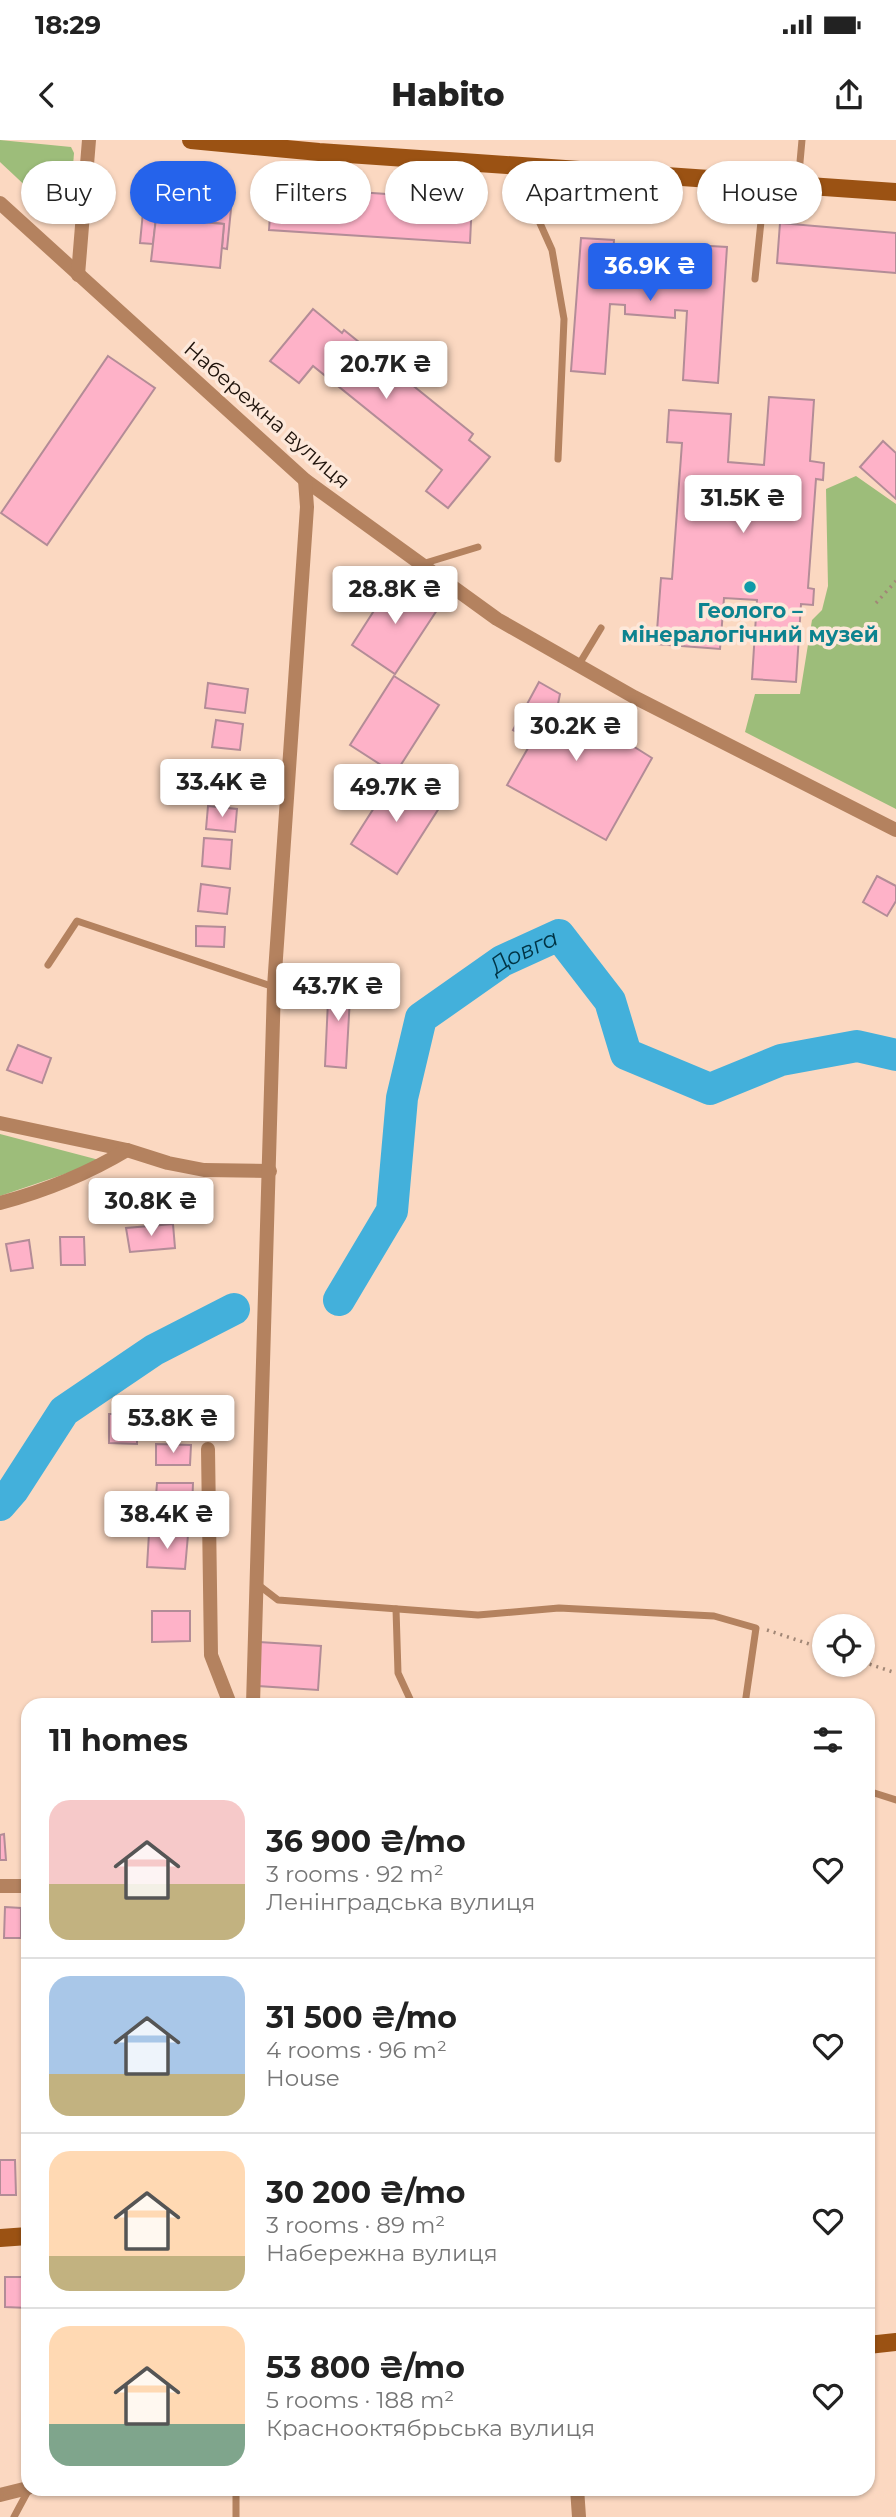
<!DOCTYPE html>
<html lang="en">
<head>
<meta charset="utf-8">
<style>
	:root { --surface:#fff; --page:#f6f6f6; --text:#222; --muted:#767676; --line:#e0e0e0; --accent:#2563eb }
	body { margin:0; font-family:Montserrat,sans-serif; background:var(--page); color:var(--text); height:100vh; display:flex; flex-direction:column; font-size:26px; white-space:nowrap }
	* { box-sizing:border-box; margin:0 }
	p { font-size:23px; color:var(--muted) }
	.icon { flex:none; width:38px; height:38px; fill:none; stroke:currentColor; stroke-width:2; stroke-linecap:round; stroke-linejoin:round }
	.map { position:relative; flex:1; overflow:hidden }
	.sheet { position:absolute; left:21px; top:1558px; width:854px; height:798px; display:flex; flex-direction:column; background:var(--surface); border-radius:21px; box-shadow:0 2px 5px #0004 }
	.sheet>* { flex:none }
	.banner { position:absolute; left:21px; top:21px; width:854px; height:63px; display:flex; gap:14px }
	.fabs { position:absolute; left:812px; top:1474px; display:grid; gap:14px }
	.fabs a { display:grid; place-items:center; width:63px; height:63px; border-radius:50%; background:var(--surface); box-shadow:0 2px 5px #0004; font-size:35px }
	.price { position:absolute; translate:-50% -60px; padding:0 16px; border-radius:7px; background:#fff; color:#222; font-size:23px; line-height:46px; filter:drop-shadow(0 2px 4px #0008) }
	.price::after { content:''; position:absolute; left:50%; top:42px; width:21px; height:16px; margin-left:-10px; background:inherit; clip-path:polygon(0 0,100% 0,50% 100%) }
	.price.active { background:var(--accent); color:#fff }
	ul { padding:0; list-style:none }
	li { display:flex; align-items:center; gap:21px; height:175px; padding:0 28px }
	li+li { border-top:2px solid var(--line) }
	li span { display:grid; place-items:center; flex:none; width:196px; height:140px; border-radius:21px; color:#555 }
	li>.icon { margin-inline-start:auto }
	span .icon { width:84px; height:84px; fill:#fffc; stroke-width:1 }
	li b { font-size:30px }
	h2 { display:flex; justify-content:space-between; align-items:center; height:84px; padding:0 28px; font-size:30px }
	.chip { padding:0 24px; border-radius:32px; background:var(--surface); box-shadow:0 2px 5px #0004; font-size:24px; line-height:63px }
	.chip.active { background:var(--accent); color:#fff }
	.status { display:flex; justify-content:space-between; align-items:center; height:49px; padding:0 35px; background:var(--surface); direction:ltr }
	.status svg { height:19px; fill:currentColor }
	header { display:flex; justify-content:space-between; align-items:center; height:91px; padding:0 28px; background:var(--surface); font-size:32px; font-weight:800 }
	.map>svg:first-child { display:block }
	.green { fill:#9dbd7a }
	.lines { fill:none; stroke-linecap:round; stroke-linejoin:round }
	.river { stroke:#43b0db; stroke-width:32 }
	.building { fill:#feb2c8; stroke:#b38c97; stroke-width:2 }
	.path { stroke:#a18776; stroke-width:3.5; stroke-dasharray:2 5; stroke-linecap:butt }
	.lane { stroke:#b4825f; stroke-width:7 }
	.street { stroke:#b4825f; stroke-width:14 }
	.secondary { stroke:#9b5213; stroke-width:18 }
	.culture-dot { fill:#0f9aa8; stroke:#fde8da; stroke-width:2.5 }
	.labels { text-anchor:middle; stroke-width:7; stroke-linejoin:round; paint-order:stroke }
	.street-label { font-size:21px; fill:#1e120a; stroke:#fde8da }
	.culture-label { font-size:21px; font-weight:bold; fill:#0d838f; stroke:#fde8da }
	.water-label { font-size:23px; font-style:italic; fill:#034; stroke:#fde8da }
</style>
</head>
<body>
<div class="status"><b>18:29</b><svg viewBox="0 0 49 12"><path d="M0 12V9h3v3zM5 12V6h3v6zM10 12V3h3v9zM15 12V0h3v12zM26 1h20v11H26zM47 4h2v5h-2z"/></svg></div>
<header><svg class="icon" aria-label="back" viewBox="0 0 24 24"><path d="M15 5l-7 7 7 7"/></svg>Habito<svg class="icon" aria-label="share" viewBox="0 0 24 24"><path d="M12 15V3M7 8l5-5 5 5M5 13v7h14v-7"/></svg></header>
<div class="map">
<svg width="896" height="2377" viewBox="0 0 896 2377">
	<rect width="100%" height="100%" fill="#fbd8c1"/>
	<!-- green -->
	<g class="green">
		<polygon points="0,0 71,7 74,13 69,78 64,82 0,22"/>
		<polygon points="856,336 896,364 896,669 745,592 755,554 800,554 812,480 822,470 828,446 826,349"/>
		<polygon points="0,994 103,1021 0,1056"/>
	</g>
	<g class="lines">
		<!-- river -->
		<g class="river">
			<path id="s1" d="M339,1160l53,-89 10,-113 19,-80 81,-57 57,-26 51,66 16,53 84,35 71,-29 76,-14 39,9"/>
			<polyline points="0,1365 13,1350 64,1271 154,1210 234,1169"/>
		</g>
	</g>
	<!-- building -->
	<g class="building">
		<polygon points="272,46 472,60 470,103 269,90"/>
		<polygon points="145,51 232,59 227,109 222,108 224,84 156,78 153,104 140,103"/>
		<polygon points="156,78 224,84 220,128 151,121"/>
		<polygon points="780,83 896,93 896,133 777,123"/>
		<polygon points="581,98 614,100 613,116 692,122 694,105 727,107 718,243 683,240 687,171 675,170 675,178 625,174 625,165 610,164 605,234 571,231"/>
		<polygon points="313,169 342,193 344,190 473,294 469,300 490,317 448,368 426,351 442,330 313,226 299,243 270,221"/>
		<polygon points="108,216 155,248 47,405 1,373"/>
		<polygon points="769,257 814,260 810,321 824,323 823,340 816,339 808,448 814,449 813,465 801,464 796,542 752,539 757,460 724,458 720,509 656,504 661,438 672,439 682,303 667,302 669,270 731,274 728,322 764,325"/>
		<polygon points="883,301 896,313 896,359 860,327"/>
		<polygon points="395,438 439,467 395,534 352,505"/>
		<polygon points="394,536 439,565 395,634 350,605"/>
		<polygon points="539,542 560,554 558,564 581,577 593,574 605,577 619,587 625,601 652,618 606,700 507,645 532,601 513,590"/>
		<polygon points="208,543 248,549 245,573 205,568"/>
		<polygon points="216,580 243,584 240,610 212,607"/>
		<polygon points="198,622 238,627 235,655 195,650"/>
		<polygon points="395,635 441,665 397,734 351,704"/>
		<polygon points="208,666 237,669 235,692 206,689"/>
		<polygon points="204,698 232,700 230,729 202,726"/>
		<polygon points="877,736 896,746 896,761 887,776 863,762"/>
		<polygon points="201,744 230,748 227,774 198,771"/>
		<polygon points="196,786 225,787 224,807 196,806"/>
		<polygon points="329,839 351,840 346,928 325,926"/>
		<polygon points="18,905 51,918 42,943 7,930"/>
		<polygon points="173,1084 175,1108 130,1112 126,1088"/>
		<polygon points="60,1097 84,1097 85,1125 61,1125"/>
		<polygon points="29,1100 33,1128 11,1131 6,1104"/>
		<polygon points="109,1274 137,1274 137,1304 109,1303"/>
		<polygon points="156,1304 191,1305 190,1325 156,1325"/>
		<polygon points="157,1343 193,1343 192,1370 155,1369"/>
		<polygon points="149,1393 188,1395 185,1429 147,1427"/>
		<polygon points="152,1471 190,1471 190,1501 152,1502"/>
		<polygon points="259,1502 321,1506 318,1550 258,1546"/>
		<polygon points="4,1694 6,1720 0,1720 0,1695"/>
		<polygon points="5,1767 21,1768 21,1798 4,1798"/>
		<polygon points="0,2020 15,2020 16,2055 0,2055"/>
		<polygon points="5,2137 28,2137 28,2168 5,2167"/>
	</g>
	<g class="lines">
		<!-- path -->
		<g class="path">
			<polyline points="876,463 896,441"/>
			<polyline points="767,1490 824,1509"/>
			<polyline points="863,1522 896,1533"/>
		</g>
		<!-- lane -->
		<g class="lane">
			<polyline points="531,29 530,61 552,110 564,179 558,319"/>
			<polyline points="798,44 802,0"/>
			<polyline points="755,139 765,43"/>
			<polyline points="422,424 478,407"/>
			<polyline points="578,526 601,488"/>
			<polyline points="48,825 77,781 274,847"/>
			<polyline points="256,1443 278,1460 478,1475 559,1468 714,1476 756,1488 745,1564"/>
			<polyline points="396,1469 398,1533 410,1559 410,1564"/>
			<polyline points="868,1651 896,1660"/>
			<polyline points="14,2377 29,2349"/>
			<polyline points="236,2377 236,2348"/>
		</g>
		<!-- street -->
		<g class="street">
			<polyline points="0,63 305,340 497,479 634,557 896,690"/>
			<polyline points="78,135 89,0"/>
			<polyline points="0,983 127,1010 168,1023 204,1030 270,1031"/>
			<path d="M0,1063c45,-12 87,-29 127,-53"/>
			<polyline points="208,1309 211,1515 230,1564"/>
			<polyline points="253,1564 274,847 307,367 305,340"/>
			<polyline points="0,1746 28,1746"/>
			<polyline points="577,2348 579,2377"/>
			<polyline points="0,2355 28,2348"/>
		</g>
		<!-- secondary -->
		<g class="secondary">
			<polyline points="191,0 319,12 896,52"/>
			<polyline points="0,2098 28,2096"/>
			<polyline points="868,2205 896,2202"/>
		</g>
	</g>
	<!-- markers -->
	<circle class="culture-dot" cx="750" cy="447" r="7"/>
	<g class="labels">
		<!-- street labels -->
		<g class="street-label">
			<text transform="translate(267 275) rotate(41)" y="7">Набережна вулиця</text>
		</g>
		<!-- culture labels -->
		<g class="culture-label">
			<text x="750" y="478">Геолого –<tspan x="750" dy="24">мінералогічний музей</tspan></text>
		</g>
		<!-- water labels -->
		<g class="water-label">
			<text dy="8" stroke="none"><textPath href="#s1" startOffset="422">Довга</textPath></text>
		</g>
	</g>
</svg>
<div class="fabs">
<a><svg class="icon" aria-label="locate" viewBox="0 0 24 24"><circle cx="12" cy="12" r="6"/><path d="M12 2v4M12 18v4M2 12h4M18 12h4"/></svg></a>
</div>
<b class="price active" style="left:650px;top:163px">36.9K ₴</b>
<b class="price" style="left:386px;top:261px">20.7K ₴</b>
<b class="price" style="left:743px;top:395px">31.5K ₴</b>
<b class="price" style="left:395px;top:486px">28.8K ₴</b>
<b class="price" style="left:576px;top:623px">30.2K ₴</b>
<b class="price" style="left:222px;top:679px">33.4K ₴</b>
<b class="price" style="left:396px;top:684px">49.7K ₴</b>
<b class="price" style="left:338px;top:883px">43.7K ₴</b>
<b class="price" style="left:151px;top:1098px">30.8K ₴</b>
<b class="price" style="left:173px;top:1315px">53.8K ₴</b>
<b class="price" style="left:167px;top:1411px">38.4K ₴</b>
<div class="banner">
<a class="chip">Buy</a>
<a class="chip active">Rent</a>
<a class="chip">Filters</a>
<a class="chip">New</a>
<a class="chip">Apartment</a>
<a class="chip">House</a>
</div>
<section class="sheet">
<h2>11 homes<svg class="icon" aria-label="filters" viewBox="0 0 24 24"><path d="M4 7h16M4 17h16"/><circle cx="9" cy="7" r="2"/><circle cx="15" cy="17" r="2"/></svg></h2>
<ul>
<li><span style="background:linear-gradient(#f6c9c9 60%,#c2b280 0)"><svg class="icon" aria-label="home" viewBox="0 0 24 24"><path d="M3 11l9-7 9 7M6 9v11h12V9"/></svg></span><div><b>36 900 ₴/mo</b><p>3 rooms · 92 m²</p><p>Ленінградська вулиця</p></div><svg class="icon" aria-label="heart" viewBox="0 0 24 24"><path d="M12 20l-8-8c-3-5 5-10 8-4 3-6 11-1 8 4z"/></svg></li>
<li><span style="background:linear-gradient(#a9c7e8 70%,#c2b280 0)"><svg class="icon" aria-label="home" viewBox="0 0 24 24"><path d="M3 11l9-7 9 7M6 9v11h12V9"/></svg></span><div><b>31 500 ₴/mo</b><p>4 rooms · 96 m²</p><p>House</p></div><svg class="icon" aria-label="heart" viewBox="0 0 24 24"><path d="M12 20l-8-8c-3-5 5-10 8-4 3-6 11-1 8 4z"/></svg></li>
<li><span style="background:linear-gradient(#ffd9b3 75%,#c2b280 0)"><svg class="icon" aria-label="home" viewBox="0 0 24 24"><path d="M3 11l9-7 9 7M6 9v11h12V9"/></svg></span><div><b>30 200 ₴/mo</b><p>3 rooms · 89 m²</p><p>Набережна вулиця</p></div><svg class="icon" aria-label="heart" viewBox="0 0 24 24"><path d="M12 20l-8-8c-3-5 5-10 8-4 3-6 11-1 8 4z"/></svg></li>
<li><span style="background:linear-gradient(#ffd9b3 70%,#7fa58c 0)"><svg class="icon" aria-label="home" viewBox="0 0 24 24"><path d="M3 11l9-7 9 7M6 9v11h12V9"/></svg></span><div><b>53 800 ₴/mo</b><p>5 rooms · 188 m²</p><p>Краснооктябрьська вулиця</p></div><svg class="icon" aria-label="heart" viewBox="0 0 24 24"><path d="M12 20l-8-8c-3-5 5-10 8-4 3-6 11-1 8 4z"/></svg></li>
</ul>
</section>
</div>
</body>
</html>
